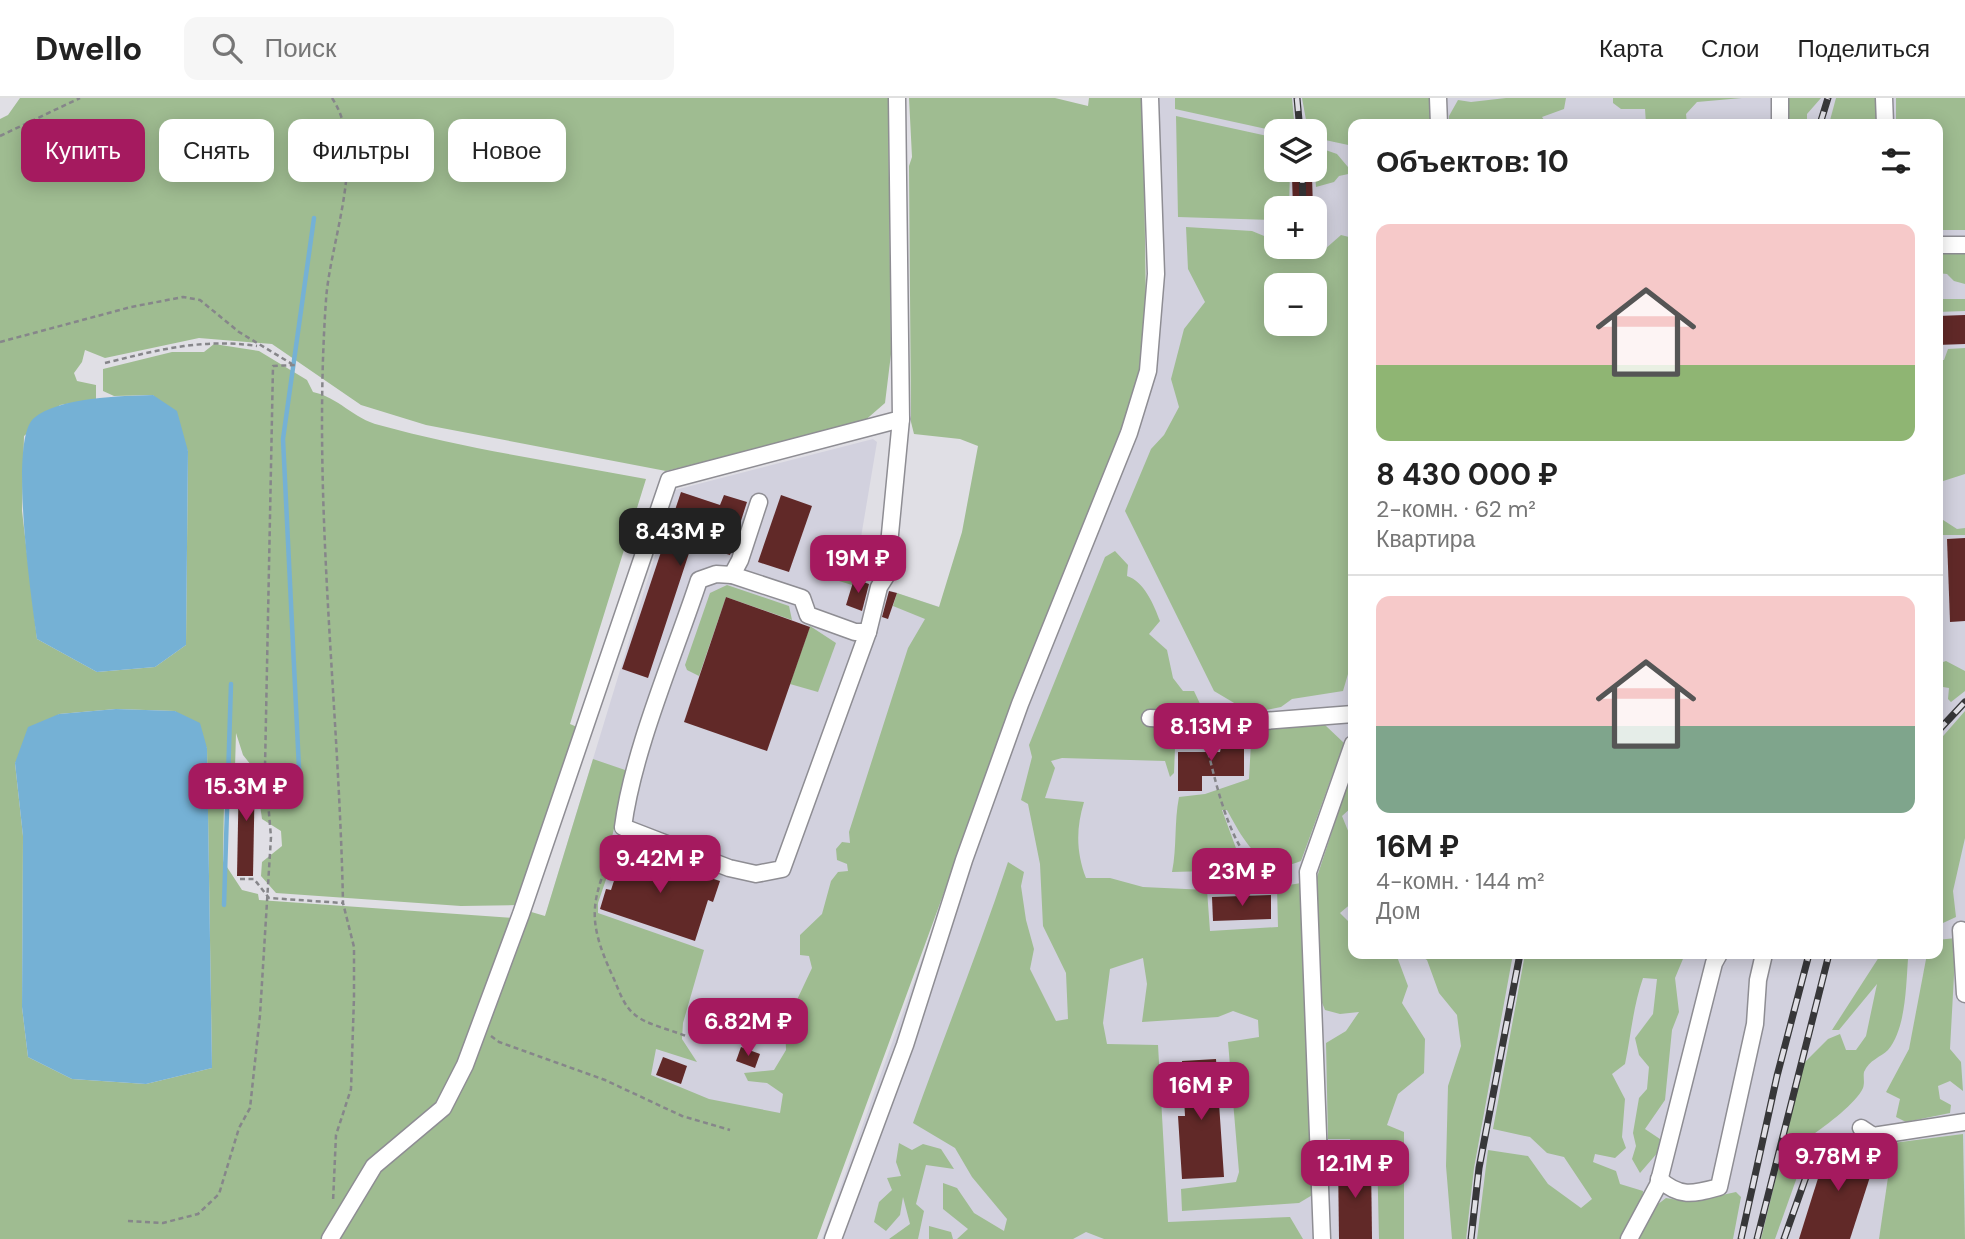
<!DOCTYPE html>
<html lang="ru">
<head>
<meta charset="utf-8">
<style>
	:root { --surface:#fff; --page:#f6f6f6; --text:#222; --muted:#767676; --line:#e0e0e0; --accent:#a51a5f }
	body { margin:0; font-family:"DM Sans",sans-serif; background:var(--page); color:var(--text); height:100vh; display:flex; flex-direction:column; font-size:26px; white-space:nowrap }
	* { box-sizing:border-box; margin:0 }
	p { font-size:23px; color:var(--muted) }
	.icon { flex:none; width:38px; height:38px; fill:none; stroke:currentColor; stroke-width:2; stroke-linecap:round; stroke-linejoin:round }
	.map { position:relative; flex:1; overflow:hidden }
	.drawer { position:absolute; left:1348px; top:21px; width:595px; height:840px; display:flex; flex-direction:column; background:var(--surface); border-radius:14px; box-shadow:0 4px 18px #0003 }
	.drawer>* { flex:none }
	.banner { position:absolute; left:21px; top:21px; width:665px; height:63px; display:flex; gap:14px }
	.buttons { position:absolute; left:1264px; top:21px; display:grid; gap:14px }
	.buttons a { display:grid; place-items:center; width:63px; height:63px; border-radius:14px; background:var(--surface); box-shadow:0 4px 18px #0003; font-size:35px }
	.price { position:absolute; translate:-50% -60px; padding:0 16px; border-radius:14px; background:var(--accent); color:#fff; font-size:23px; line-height:46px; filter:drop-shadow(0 2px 4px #0008) }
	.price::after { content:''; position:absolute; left:50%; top:42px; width:21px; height:16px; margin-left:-10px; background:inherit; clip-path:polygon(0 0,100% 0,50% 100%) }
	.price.current { background:#222; color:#fff }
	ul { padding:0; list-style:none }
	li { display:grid; align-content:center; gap:14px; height:371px; padding:0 28px }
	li+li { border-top:2px solid var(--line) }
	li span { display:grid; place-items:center; height:217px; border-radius:14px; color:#555 }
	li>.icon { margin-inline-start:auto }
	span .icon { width:126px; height:126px; fill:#fffc; stroke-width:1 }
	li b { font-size:30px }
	h2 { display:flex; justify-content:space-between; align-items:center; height:84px; padding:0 28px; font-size:30px }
	.chip { padding:0 24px; border-radius:14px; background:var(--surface); box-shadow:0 4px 18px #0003; font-size:24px; line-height:63px }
	.chip.current { background:var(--accent); color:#fff }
	header { display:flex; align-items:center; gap:42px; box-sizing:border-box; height:98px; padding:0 35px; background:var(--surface); border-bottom:2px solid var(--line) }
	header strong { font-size:33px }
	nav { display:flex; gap:38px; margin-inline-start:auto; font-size:24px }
	.search { width:490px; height:63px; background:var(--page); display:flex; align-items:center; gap:18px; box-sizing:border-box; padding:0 24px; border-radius:14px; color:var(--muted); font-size:26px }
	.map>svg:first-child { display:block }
	.built { fill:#d2d1de; fill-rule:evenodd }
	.green { fill:#9fbc91; fill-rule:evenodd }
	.water { fill:#75b1d5 }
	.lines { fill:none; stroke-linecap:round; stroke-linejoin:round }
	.stream { stroke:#75b1d5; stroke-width:4.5 }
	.building { fill:#612928 }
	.minor-casing { stroke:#8e8d93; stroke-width:19 }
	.path { stroke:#86868a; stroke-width:2.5; stroke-dasharray:5 3.5; stroke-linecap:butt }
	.minor { stroke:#fff; stroke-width:16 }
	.rail-casing { stroke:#373739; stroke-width:7 }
	.rail { stroke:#e0dfe5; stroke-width:4.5; stroke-dasharray:13; stroke-linecap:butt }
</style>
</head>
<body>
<header>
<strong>Dwello</strong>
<div class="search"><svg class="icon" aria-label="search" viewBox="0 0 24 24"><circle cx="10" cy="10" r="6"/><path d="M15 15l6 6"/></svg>Поиск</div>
<nav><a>Карта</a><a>Слои</a><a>Поделиться</a></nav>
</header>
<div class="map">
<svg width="1965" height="1141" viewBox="0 0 1965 1141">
	<rect width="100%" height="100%" fill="#e0dfe5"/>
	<!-- built -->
	<g class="built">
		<path d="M1155,0h810v1141h-1143l339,-950zM1353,26h584v830h-584zM1276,33h38v39h-38zM1276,110h38v39h-38zM1276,187h38v39h-38z"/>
		<polygon points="873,341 877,344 854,481 955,514 786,1034 631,984 518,907 675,392"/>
	</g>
	<!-- green -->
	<g class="green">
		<path d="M20,0h868l3,256 -6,49 -23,20 -196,48 -240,-46 -65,-20 -89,-61 -73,-6 -94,20 -20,-8 -3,12 -8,11 3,8 19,4v14l-36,6 -36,31 -2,75 15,128 60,33 58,-5 31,-22 2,-194 -35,-56 -39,1 -11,-5v-22l69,-17h32l10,-8 45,7 48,29 6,12c25,5 41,27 66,33 87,24 178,37 267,54l-76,245 7,3 -59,178 -57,1 -185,-13 -15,-17 1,-14 20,-16 -1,-15 -19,-12 -7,-49 -12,-15 -7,-22 -2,70h-10l-1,58 19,29 16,4 1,6 254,18 -51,144 -13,24 -126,153h-323v-1120l8,-4zM116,611l59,2 32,37 5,320 -66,16 -74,-5 -44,-22 -6,-50 1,-171 -8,-73 44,-49z"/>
		<path d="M909,0h146l33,8 1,-8h54l3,211 -4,61 -19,61 -100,246 -206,562h-480c14,-25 26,-54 47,-73 23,-23 48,-37 69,-62l75,-193 17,5 48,-157 35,12 -17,70 7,3 -20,59v10l106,37 -21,73 -1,16 15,23 -41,-13 -5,26 58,24 71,14 3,-19 -16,-11 -19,-2 -4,-8 30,-3 12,-20 -1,-28 -13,-3 1,-12 22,-3 17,-36 -3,-12 -9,-1v-20l22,-21 9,-33 7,-9 10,-1 -1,-7 -10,-4 -1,-11 6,-7 8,1 -1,-11 59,-184 17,-29 -32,-13 4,-13 42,14 23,-75 16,-86 -18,-7 -46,-5 -3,-12 -2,-256 3,-9z"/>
		<polygon points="1175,0 1292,0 1295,33 1276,33 1175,11"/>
		<polygon points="1302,0 1436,0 1436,26 1353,26 1353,48 1325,42 1314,33 1308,33"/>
		<polygon points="1506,0 1566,0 1564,11 1542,19 1547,26 1449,26 1449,18 1458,2 1471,4"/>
		<polygon points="1613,0 1742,0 1697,4 1686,16 1687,26 1646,26 1645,11 1621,11 1613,5"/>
		<polygon points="1787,0 1821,0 1807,16 1807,26 1787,26"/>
		<polygon points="1836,0 1877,0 1877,26 1829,26"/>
		<polygon points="1896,0 1965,0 1965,132 1937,132 1937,26 1896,26"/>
		<polygon points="1176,18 1276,40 1276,72 1290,72 1289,110 1276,110 1276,122 1178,119"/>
		<polygon points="1314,48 1337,56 1353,75 1339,78 1334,84 1316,89 1315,76 1308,72 1314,72"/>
		<path d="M1186,129l66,4 24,10v6h5l12,11 16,-6 7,5 25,-22 12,3v419l-10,34 -51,8 -11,8 -30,6 -37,-22 -89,-180 26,-62 13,-14 15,-28 -8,-28 13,-50 21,-27 -17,-33zM1276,187h38v39h-38z"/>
		<polygon points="1937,155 1965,155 1965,186 1954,183 1947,176 1937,175"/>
		<polygon points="1937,201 1965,201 1965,213 1937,214"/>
		<polygon points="1965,250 1965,376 1937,385 1937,262 1944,262 1948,251"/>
		<polygon points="1940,420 1957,431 1965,430 1965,437 1937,437 1937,422"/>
		<polygon points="836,451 860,453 852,487 823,478"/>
		<path d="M1115,453l13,14 -1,11c17,5 27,29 33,45l-11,13 18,16 6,28 10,13h11l8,17 -8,6 -2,13 9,20 -26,1 -1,25 -4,4 -5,-16 -103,-3 -11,3 4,7 -10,30 39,4c-8,26 -8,50 2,76h24l33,9 64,3 3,41 68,-4 -1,-40 24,-4 13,311 -15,9 -117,8 -1,-22 55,-7 3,-10 -11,-130 31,-5 -1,-17 -25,-9 -15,6 -76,5 5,-38 -4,-26 -33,11 -7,54 4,21 51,1 10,177 122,-5 13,22h-199l-18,-7 -13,7h-116l11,-10 -25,-20v-26l14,5 17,25 30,18 3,-12 -35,-42 -17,-29 -42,-25c31,-87 66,-173 95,-261l16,10 -3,14 5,34 8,29 -4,20 26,52 12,-2 -2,-46 -23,-47 -3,-62 -12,-60 -7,-4 11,-43 -3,-12 76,-188z"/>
		<polygon points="727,487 789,508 792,522 726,499 699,578 687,572 685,567 710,495"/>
		<polygon points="810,528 836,545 818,594 790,586"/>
		<polygon points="1946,563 1965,573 1965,593 1951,604 1948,601 1949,590 1937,588 1937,566"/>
		<polygon points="1965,613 1965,740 1953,793 1956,819 1943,825 1937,822 1937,645"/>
		<path d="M1298,624l27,3 19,18 -43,118c-39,17 -58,-22 -74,-51h-5l22,60 -72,2c5,-25 2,-50 7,-75l26,-3 44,-15 2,-36 19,-14z"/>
		<polygon points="1353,670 1353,708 1342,718 1353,745 1353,804 1340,815 1353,828 1353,856 1396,856 1408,888 1402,905 1425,941 1424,975 1398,996 1387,1027 1404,1034 1404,1141 1379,1141 1377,1053 1354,1053 1350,1041 1328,1041 1326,945 1346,933 1359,914 1340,916 1325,912 1318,895 1316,782"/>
		<polygon points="1956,840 1950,951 1961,964 1963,993 1950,983 1938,988 1940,1001 1951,1007 1950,1015 1906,1024 1896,1019 1900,1001 1886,994 1909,951 1927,856 1937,856 1937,842"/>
		<polygon points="1417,856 1513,856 1474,1070 1466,1141 1452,1141 1446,1068 1448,988 1461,948 1457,917 1439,895 1427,862"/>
		<path d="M1525,856h160l-10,24 4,34 -7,18 -7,70 -20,29 15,10 -1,12 -19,22 -8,-14 4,-13 -3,-13 6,-35 8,-9 2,-22 -10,-12 -4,-17 18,-24 4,-35 -14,-1c-10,29 -12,57 -18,86l-13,10 13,25 -3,38 4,11 -11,10 -20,-4 -2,8 23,9 4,13 23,7 -1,13 11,4 13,-10 24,4 46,-10 5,5 -8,42h-256l11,-89 40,6 20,28 33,24 11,-9 -28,-42 -17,-4 -17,-16 -37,-8z"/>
		<path d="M1881,856h20l7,5c-2,26 -2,70 -20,91 -7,7 -19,10 -24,22 -1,5 1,10 -1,16 -6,14 -37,38 -51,47l-37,104h-14l43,-176 24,-24 12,-5 6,16h10l10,-14 11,-52 -38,46h-7z"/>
		<polygon points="1963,1036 1965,1141 1879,1141 1893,1045"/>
		<polygon points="899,1045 912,1052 923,1046 941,1051 954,1071 926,1067 916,1106 924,1113 918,1141 889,1141 910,1126 903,1099 900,1117 886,1133 874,1124 879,1104 892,1092 887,1080 901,1078 896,1064"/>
		<polygon points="929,1128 951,1134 953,1141 929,1141"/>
	</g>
	<!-- water -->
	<g class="water">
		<path d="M153,297l24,16 11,40 -2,194 -31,22 -58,5 -60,-33c-5,-36 -29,-200 -3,-221 25,-21 88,-22 119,-23z"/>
		<polygon points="116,611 175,613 200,625 207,650 212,970 146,986 72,981 28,959 22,909 23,738 15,665 28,629 59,616"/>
	</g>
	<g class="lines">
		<!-- stream -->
		<g class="stream">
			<polyline points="300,691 283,341 314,120"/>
			<polyline points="224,807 231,586"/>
		</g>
	</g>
	<!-- building -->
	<g class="building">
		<polygon points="1292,79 1312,79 1313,110 1293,110"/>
		<polygon points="1965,217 1965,246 1937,247 1937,218"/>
		<polygon points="681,394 720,407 724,397 747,404 730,457 692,446 648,580 622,571"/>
		<polygon points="781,397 812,408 789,474 758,464"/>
		<polygon points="1965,440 1965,523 1950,524 1947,441"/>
		<polygon points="854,481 869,486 862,513 846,507"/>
		<polygon points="889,493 897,495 888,521 882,519"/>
		<polygon points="726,499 810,529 767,653 684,624"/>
		<polygon points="1224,636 1244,636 1244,678 1202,678 1202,693 1178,693 1178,654 1220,654"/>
		<polygon points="239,672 255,672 253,778 237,778"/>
		<polygon points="624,752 720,783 713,804 708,802 695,843 600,811 606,791 611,792"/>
		<polygon points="1271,797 1271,821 1213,823 1212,799"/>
		<polygon points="741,949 760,956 755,970 736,963"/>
		<polygon points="663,959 687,968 681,986 656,977"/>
		<polygon points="1216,961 1224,1079 1182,1081 1178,1018 1185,1018 1182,963"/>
		<polygon points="1830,1042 1877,1057 1850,1141 1799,1141"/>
		<polygon points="1338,1062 1371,1062 1372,1141 1339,1141"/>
	</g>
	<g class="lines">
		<!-- minor casing -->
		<g class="minor-casing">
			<g id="minor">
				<polyline points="1438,0 1439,26"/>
				<polyline points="1884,0 1885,26"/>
				<polyline points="1780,26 1780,0"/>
				<polyline points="1937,147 1965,147"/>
				<path d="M759,404l-19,58 -8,15 -16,-1 -17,6c-25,76 -66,170 -76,247l106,41 27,6 26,-5 86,-237 11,-45 7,-11 15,-157"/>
				<polyline points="732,477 802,500 808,517 855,534 868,534"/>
				<polyline points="1150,620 1239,625 1353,616"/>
				<polyline points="1961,832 1965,896"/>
				<polyline points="1861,1030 1873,1038 1965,1024"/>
				<path d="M1659,1081c21,19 34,15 60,8l36,-163 3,-44 6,-26"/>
				<polyline points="330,1141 374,1068 443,1010 465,967 521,816 669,382 901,321 897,0"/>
				<polyline points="833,1141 905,947 964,762 1020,606 1129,335 1148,273 1156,176 1150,0"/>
				<polyline points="1322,1141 1308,774 1353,646"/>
				<polyline points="1629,1141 1658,1087 1714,865 1719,856"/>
			</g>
		</g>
		<!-- path -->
		<g class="path">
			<path d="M332,0c36,54 -2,142 -6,202 -14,200 13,403 17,603l11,44v50l-3,92 -15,46 -3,67"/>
			<polyline points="0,38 80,0"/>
			<polyline points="0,244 131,209 183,199 200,202 239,234 292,266"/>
			<path d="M105,265c53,-13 97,-25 152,-17"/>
			<path d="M1204,638c11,40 24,116 61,138"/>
			<path d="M616,741c-23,62 -32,75 -3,138 6,13 10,28 21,37 12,11 39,16 54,23"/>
			<polyline points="240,781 254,781 269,800 343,805"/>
			<polyline points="491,938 499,944 605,982 682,1018 730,1032"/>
			<polyline points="128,1123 163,1125 198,1116 219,1096 239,1030 250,1010 260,917 271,739 265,669 273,268 295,267"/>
		</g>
		<!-- minor -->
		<use href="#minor" class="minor"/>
		<!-- rail casing -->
		<g class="rail-casing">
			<g id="rail">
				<polyline points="1297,0 1300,33"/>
				<polyline points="1820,26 1828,0"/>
				<polyline points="1302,72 1303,110"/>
				<polyline points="1937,634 1965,604"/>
				<polyline points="1471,1141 1479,1070 1520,856"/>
				<polyline points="1741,1141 1777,978 1809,856"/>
				<polyline points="1757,1141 1829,856"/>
				<polyline points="1784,1141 1818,1045"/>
			</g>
		</g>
		<!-- rail -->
		<use href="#rail" class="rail"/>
	</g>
</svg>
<div class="buttons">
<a><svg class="icon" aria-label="layers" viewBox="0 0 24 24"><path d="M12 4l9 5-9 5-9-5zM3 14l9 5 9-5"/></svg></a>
<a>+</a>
<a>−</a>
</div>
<b class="price current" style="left:680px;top:470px">8.43M ₽</b>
<b class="price" style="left:858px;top:497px">19M ₽</b>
<b class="price" style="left:1211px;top:665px">8.13M ₽</b>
<b class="price" style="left:246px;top:725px">15.3M ₽</b>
<b class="price" style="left:660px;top:797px">9.42M ₽</b>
<b class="price" style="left:1242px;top:810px">23M ₽</b>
<b class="price" style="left:748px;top:960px">6.82M ₽</b>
<b class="price" style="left:1201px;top:1024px">16M ₽</b>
<b class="price" style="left:1838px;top:1095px">9.78M ₽</b>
<b class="price" style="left:1355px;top:1102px">12.1M ₽</b>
<div class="banner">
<a class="chip current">Купить</a>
<a class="chip">Снять</a>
<a class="chip">Фильтры</a>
<a class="chip">Новое</a>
</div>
<section class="drawer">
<h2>Объектов: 10<svg class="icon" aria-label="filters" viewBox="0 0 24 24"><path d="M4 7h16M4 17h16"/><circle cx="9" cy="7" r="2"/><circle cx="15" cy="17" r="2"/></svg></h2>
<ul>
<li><span style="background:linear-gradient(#f6c9c9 65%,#8fb573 0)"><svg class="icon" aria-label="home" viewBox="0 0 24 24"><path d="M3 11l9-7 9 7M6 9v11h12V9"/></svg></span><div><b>8 430 000 ₽</b><p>2-комн. · 62 m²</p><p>Квартира</p></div></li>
<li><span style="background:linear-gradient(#f6c9c9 60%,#7fa58c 0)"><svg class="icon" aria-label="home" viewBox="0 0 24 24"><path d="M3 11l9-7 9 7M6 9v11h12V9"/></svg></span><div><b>16M ₽</b><p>4-комн. · 144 m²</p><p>Дом</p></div></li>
</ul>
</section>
</div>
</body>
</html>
